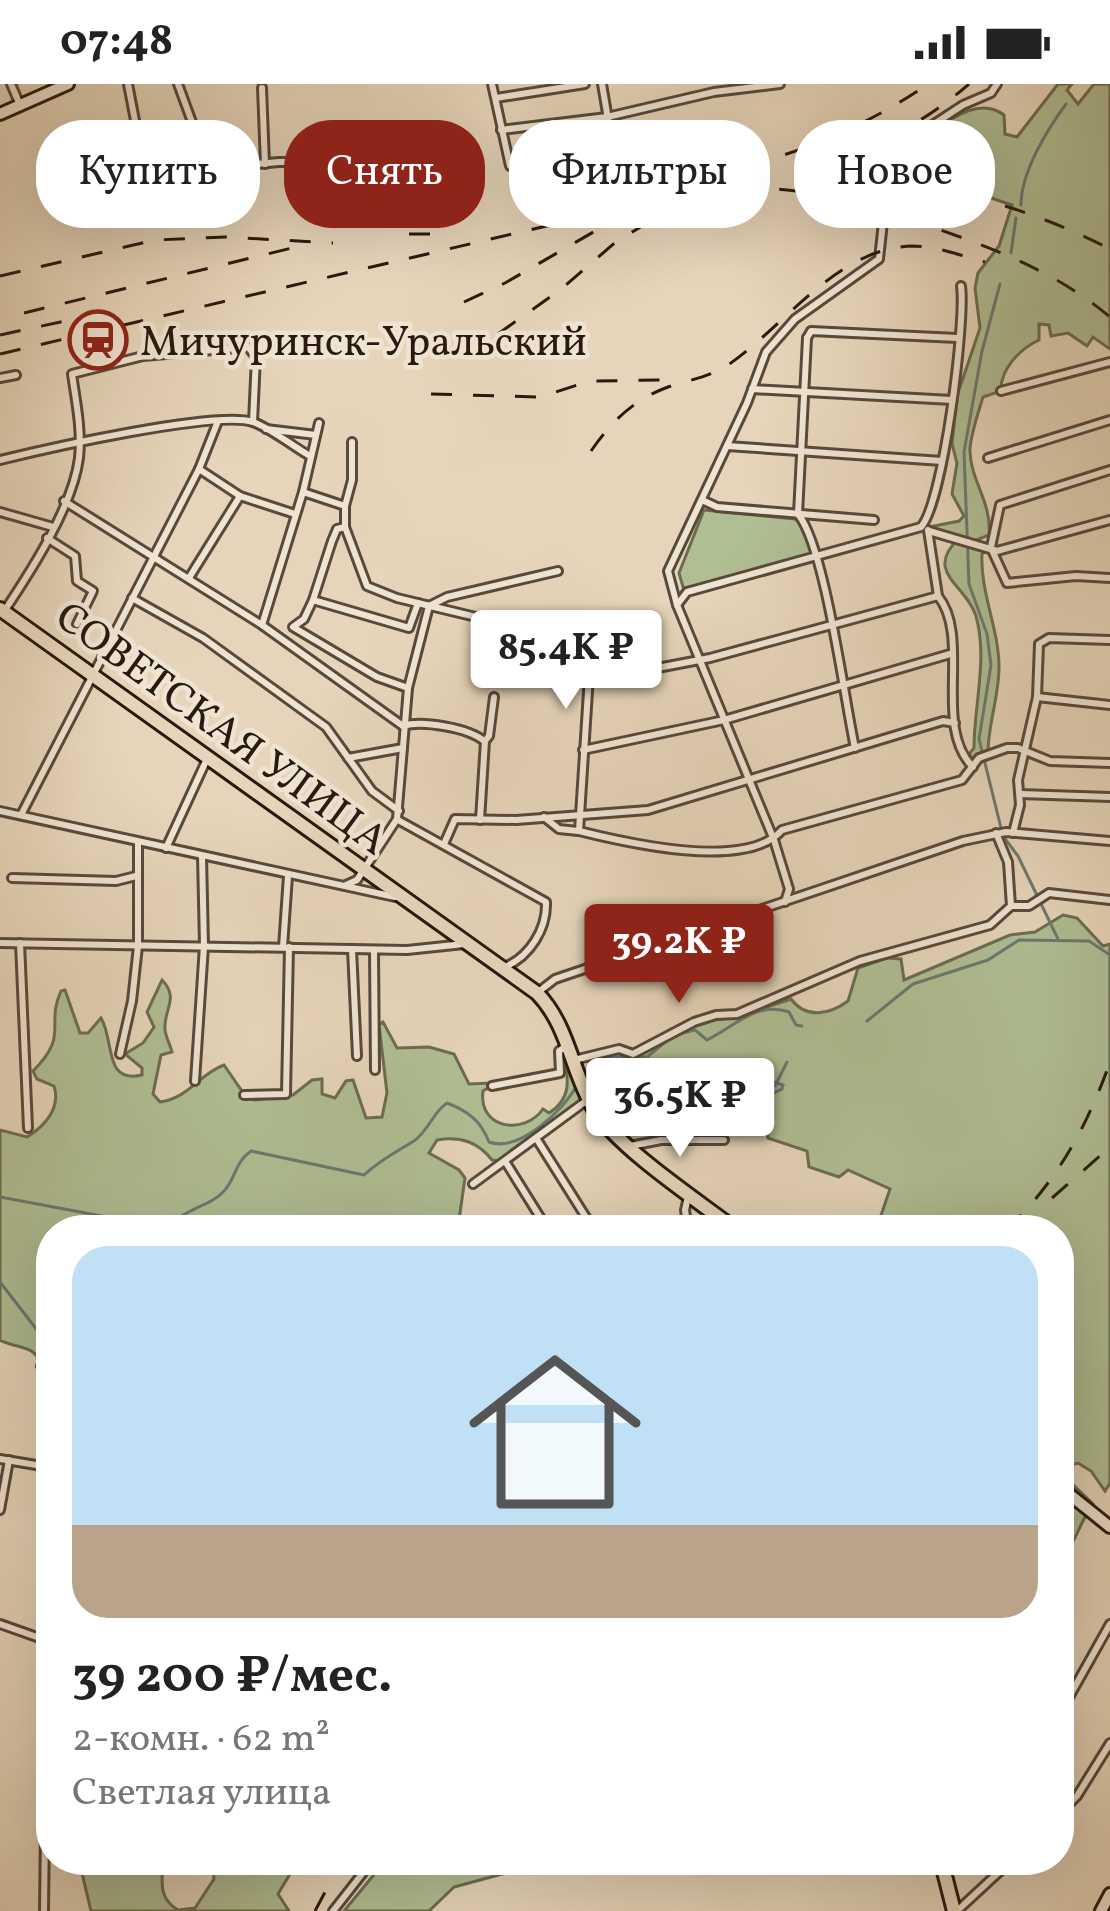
<!DOCTYPE html>
<html lang="ru">
<head>
<meta charset="utf-8">
<style>
	:root { --surface:#fff; --page:#f6f6f6; --text:#222; --muted:#767676; --line:#e0e0e0; --accent:#8f2418 }
	body { margin:0; font-family:Vollkorn,serif; background:var(--page); color:var(--text); height:100vh; display:flex; flex-direction:column; font-size:45px; white-space:nowrap }
	* { box-sizing:border-box; margin:0 }
	p { font-size:39px; color:var(--muted) }
	.icon { flex:none; width:66px; height:66px; fill:none; stroke:currentColor; stroke-width:2; stroke-linecap:round; stroke-linejoin:round }
	.map { position:relative; flex:1; overflow:hidden }
	.side { position:absolute; left:36px; top:1131px; width:1038px; height:660px; display:flex; flex-direction:column; background:var(--surface); border-radius:48px; box-shadow:0 12px 48px #0002 }
	.side>* { flex:none }
	.banner { position:absolute; left:36px; top:36px; width:1038px; height:108px; display:flex; gap:24px }
	.price { position:absolute; translate:-50% -102px; padding:0 27px; border-radius:12px; background:#fff; color:#222; font-size:39px; line-height:78px; filter:drop-shadow(0 3px 6px #0008) }
	.price::after { content:''; position:absolute; left:50%; top:72px; width:36px; height:27px; margin-left:-18px; background:inherit; clip-path:polygon(0 0,100% 0,50% 100%) }
	.price.selected { background:var(--accent); color:#fff }
	ul { padding:0; list-style:none }
	li { display:grid; align-content:center; gap:24px; height:636px; padding:0 36px }
	li+li { border-top:3px solid var(--line) }
	li span { display:grid; place-items:center; height:372px; border-radius:36px; color:#555 }
	li>.icon { margin-inline-start:auto }
	span .icon { width:216px; height:216px; fill:#fffc; stroke-width:1 }
	li b { font-size:51px }
	.chip { padding:0 42px; border-radius:48px; background:var(--surface); box-shadow:0 12px 48px #0002; font-size:42px; line-height:108px }
	.chip.selected { background:var(--accent); color:#fff }
	.status { display:flex; justify-content:space-between; align-items:center; height:84px; padding:0 60px; background:var(--surface); direction:ltr }
	.status svg { height:33px; fill:currentColor }
	.map>svg:first-child { display:block }
	.green { fill:#b0be94; stroke:#6c6c52; stroke-width:3 }
	.water { fill:#96b9af; stroke:#6a796f; stroke-width:3 }
	.lines { fill:none; stroke-linecap:round; stroke-linejoin:round }
	.stream { stroke:#6a796f; stroke-width:3 }
	.street-casing { stroke:#58493a; stroke-width:12 }
	.secondary-casing { stroke:#281a0f; stroke-width:16 }
	.primary-casing { stroke:#281a0f; stroke-width:18 }
	.street { stroke:#efe4d2; stroke-width:6 }
	.secondary { stroke:#efe4d2; stroke-width:10 }
	.primary { stroke:#e6d5ba; stroke-width:12 }
	.rail { stroke:#281a0f; stroke-width:3; stroke-dasharray:21 21; stroke-linecap:butt }
	.labels { text-anchor:middle; stroke-width:9; stroke-linejoin:round; paint-order:stroke }
	.poi-label { font-size:42px; fill:#281a0f; stroke:#efe4d2; text-anchor:start }
	.street-label { font-size:42px; fill:#281a0f; stroke:#efe4d2 }
</style>
</head>
<body>
<div class="status"><b>07:48</b><svg viewBox="0 0 49 12"><path d="M0 12V9h3v3zM5 12V6h3v6zM10 12V3h3v9zM15 12V0h3v12zM26 1h20v11H26zM47 4h2v5h-2z"/></svg></div>
<div class="map">
<svg width="1110" height="1827" viewBox="0 0 1110 1827">
	<rect width="100%" height="100%" fill="#e6d5ba"/>
	<filter id="stains"><feTurbulence type="fractalNoise" baseFrequency=".00167" numOctaves="4"/><feColorMatrix values="0 0 0 0 .2 0 0 0 0 .09 0 0 0 0 .02 0 0 0 .5 -.17"/></filter>
	<radialGradient id="worn" r=".72"><stop offset=".6" stop-color="#630" stop-opacity="0"/><stop offset="1" stop-color="#630" stop-opacity=".3"/></radialGradient>
	<!-- green -->
	<g class="green">
		<path d="M1058,0h14l-5,6 11,14 16,-20h16v265l-17,-12 -6,9 -19,-13 -17,3 -2,-11 -10,-1v16c-19,9 -39,29 -38,51l-18,6c-4,13 -14,43 -13,55 1,29 22,51 19,83l-15,6 17,6 -9,7c-2,38 17,75 17,113 0,30 -11,57 -11,86l-15,6 -4,-5 5,-6c0,-43 14,-89 2,-132 -10,-32 -53,-43 -17,-78l-31,-8 1,-3 30,-6 5,-5 -12,-22 5,-31 -5,-19 5,-48 23,-68 -5,-40 3,-15 21,-27 13,-41 -39,-13v-9l11,-14 3,-13 -17,-14 -2,-15 -14,-4 -19,9c19,-17 47,-34 69,-17l1,19 12,3z"/>
		<polygon points="704,426 795,435 805,444 812,473 689,506 683,503 679,489"/>
		<path d="M1063,831l14,3 26,28 7,-2v539l-5,8 -14,-20 -13,-8 -7,2 -5,13 27,26c-14,19 -17,40 -34,57v-331h-183l14,-41 -42,-19 -9,7 -30,-10 -2,-16 -39,-13 -4,-15 -10,-4 -32,6 -7,-21 -44,-10 1,-25 -40,-2 1,-13 61,-32 49,-7 48,-16c15,20 38,16 57,2l10,-33 29,-10 14,1 3,21 106,-45 25,-3z"/>
		<path d="M162,896c18,18 1,30 3,50 1,8 5,14 7,22l-11,3 -8,39 7,8c29,-4 39,-28 64,-37l20,29 11,6 38,-5 19,-15 10,-1v15l13,4 11,-17 7,-1 13,38 16,-1 5,-24 -8,-68 4,-3 14,26 32,-1 25,7 15,30 22,-1 1,3 -9,5c-5,38 41,45 60,18l6,4c24,-15 19,-35 15,-60l25,46 -84,62 -13,-1c-14,-18 -31,-24 -55,-20l-8,13 30,17 6,8 -6,42 16,10h-424v141l-10,-5c-5,-22 -24,-17 -41,-26v-210l27,7c18,-11 34,-29 27,-51l-17,-7 -4,-8c37,-37 12,-45 28,-80l4,-1 15,43h8l13,-15c14,23 2,66 41,57v-7l-17,-14 18,-11 11,-16 -7,-15z"/>
		<path d="M87,1776h76c-1,22 -5,38 15,50l17,-2 19,-29 -2,-19h112l-4,5 -15,-4 -15,13 -12,20 11,17h-198l-9,-38z"/>
		<polygon points="386,1776 483,1776 502,1790 454,1803 429,1827 344,1827"/>
	</g>
	<!-- water -->
	<polygon class="water" points="736,983 746,986 759,1003 774,998 783,1001 782,1005 733,1029 714,1015"/>
	<g class="lines">
		<!-- stream -->
		<g class="stream">
			<path d="M1021,121c0,-33 26,-75 45,-101"/>
			<polyline points="1011,169 1016,134"/>
			<polyline points="1000,200 982,267 964,368 969,500 987,550 991,581 979,655 1003,752 1018,772 1058,855"/>
			<polyline points="867,937 913,900 988,876 1019,856 1089,857 1110,871"/>
			<path d="M586,990c20,23 34,35 65,25 10,-3 17,-10 26,-12 15,-1 24,5 37,9"/>
			<path d="M583,993l17,-20h47l27,-22 21,-5 12,10c28,-14 50,-39 82,-28l7,13 6,1"/>
			<polyline points="775,1002 787,978"/>
			<path d="M0,1113l139,26h34c14,-15 38,-17 51,-32 12,-13 11,-29 27,-40l113,24c16,-15 32,-23 50,-34 15,-11 19,-29 33,-38 21,8 34,18 42,39 30,11 75,-32 88,-57"/>
			<polyline points="0,1198 51,1264"/>
		</g>
		<!-- street casing -->
		<g class="street-casing">
			<g id="street">
				<polyline points="11,0 20,21"/>
				<polyline points="128,0 137,47 149,72 186,86 279,78 337,78 349,66 355,54"/>
				<polyline points="178,0 207,79 209,93"/>
				<polyline points="492,0 510,82 521,86 609,79 615,76 602,0"/>
				<polyline points="262,4 265,80"/>
				<polyline points="496,14 585,0"/>
				<polyline points="501,46 607,33 714,8 780,0"/>
				<polyline points="197,114 198,85"/>
				<path d="M807,254l-9,176c27,33 46,183 57,234"/>
				<polyline points="807,254 811,247 957,254"/>
				<polyline points="0,294 16,291"/>
				<polyline points="752,305 952,316"/>
				<polyline points="1001,307 1110,278"/>
				<polyline points="266,345 316,351"/>
				<polyline points="727,362 942,377"/>
				<polyline points="988,374 1110,336"/>
				<path d="M0,376c45,-11 216,-50 253,-38 19,7 39,24 57,34"/>
				<polyline points="199,385 240,412 295,430"/>
				<polyline points="303,408 345,422 345,443 367,502 397,514 505,540 594,596 710,574 938,512"/>
				<polyline points="702,416 717,423 874,436"/>
				<polyline points="64,417 262,541 403,642"/>
				<polyline points="345,422 352,396 352,358"/>
				<polyline points="0,428 53,443"/>
				<polyline points="345,443 337,445 332,457 313,516 304,535 293,543 377,593 408,604"/>
				<path d="M921,443c22,-24 45,-205 40,-241"/>
				<path d="M928,446l10,66c34,42 -6,131 35,171"/>
				<polyline points="929,447 997,467 1110,436"/>
				<polyline points="47,454 75,472 77,497 93,507 77,540"/>
				<polyline points="991,463 1000,421 1110,386"/>
				<polyline points="992,466 1007,499 1076,492 1110,494"/>
				<polyline points="189,494 240,412"/>
				<polyline points="132,514 203,554 326,643 372,707 399,727"/>
				<polyline points="313,516 409,544 418,519"/>
				<polyline points="677,521 687,508 921,443"/>
				<polyline points="429,522 447,513 558,487"/>
				<path d="M5,526c26,-39 68,-104 74,-152 3,-28 -3,-56 -7,-84l71,-18 105,-9 8,10 -3,65"/>
				<polyline points="262,541 303,408 319,339"/>
				<path d="M589,592l-10,155c48,12 167,40 203,-1l180,-50 17,-22 28,-10h11l32,13 60,2"/>
				<polyline points="1037,613 1110,621"/>
				<path d="M403,642c19,-6 66,2 81,15"/>
				<polyline points="583,666 724,636 950,570"/>
				<polyline points="348,674 403,664"/>
				<polyline points="1020,710 1110,713"/>
				<polyline points="0,727 395,813"/>
				<polyline points="21,731 199,385 218,337"/>
				<polyline points="544,733 559,745 578,747"/>
				<path d="M398,736l148,82c1,27 -16,54 -41,65"/>
				<polyline points="480,736 485,657 489,652 494,613"/>
				<polyline points="1013,749 1020,721 1018,696 1037,613 1039,560 1049,554 1110,556"/>
				<polyline points="444,760 455,735 516,736 648,726 943,637 955,639"/>
				<polyline points="166,764 207,675"/>
				<polyline points="12,794 116,797 136,792"/>
				<polyline points="346,801 357,796 397,735 408,604 429,522"/>
				<polyline points="785,818 789,805 774,756 677,521 668,487 747,319 766,268 795,235 879,175 889,83 902,61 963,21 991,9 997,0"/>
				<polyline points="1011,822 1029,822 1049,809 1110,816"/>
				<polyline points="0,859 407,866 464,860"/>
				<polyline points="20,859 28,1044"/>
				<polyline points="283,863 288,792"/>
				<polyline points="352,865 357,972"/>
				<polyline points="374,866 375,986"/>
				<polyline points="537,909 555,895 963,757 1006,748 1110,757"/>
				<polyline points="120,970 132,917 138,862 138,760"/>
				<polyline points="574,976 619,965 633,970 694,938 716,931 737,930 860,877 990,841 1011,822 1008,778 996,749"/>
				<polyline points="195,997 204,862 202,772"/>
				<polyline points="492,1002 560,989 559,967 565,963"/>
				<polyline points="244,1011 286,1010 289,863"/>
				<polyline points="536,1054 594,1146"/>
				<polyline points="630,1062 661,1056 724,1056"/>
				<polyline points="505,1077 548,1146"/>
				<polyline points="473,1100 586,1017"/>
				<polyline points="688,1113 685,1126 688,1146"/>
				<polyline points="41,1282 51,1287"/>
				<polyline points="0,1375 48,1383"/>
				<polyline points="0,1426 9,1376"/>
				<polyline points="0,1540 51,1558"/>
				<polyline points="1059,1631 1110,1540"/>
				<polyline points="1059,1730 1077,1712 1110,1659"/>
				<polyline points="44,1827 47,1577 43,1472 51,1367"/>
				<polyline points="333,1827 373,1776"/>
				<polyline points="957,1827 1012,1776"/>
			</g>
		</g>
		<!-- secondary casing -->
		<g class="secondary-casing">
			<g id="secondary">
				<polyline points="0,30 68,0"/>
				<polyline points="1059,1402 1110,1443"/>
				<polyline points="1101,1827 1110,1810"/>
			</g>
		</g>
		<!-- primary casing -->
		<g class="primary-casing">
			<g id="primary">
				<path d="M0,525l537,384c32,33 34,78 57,116 25,40 103,91 142,121"/>
				<polyline points="941,1776 954,1827"/>
			</g>
		</g>
		<!-- street -->
		<use href="#street" class="street"/>
		<!-- secondary -->
		<use href="#secondary" class="secondary"/>
		<!-- primary -->
		<use href="#primary" class="primary"/>
		<!-- rail -->
		<g class="rail">
			<path d="M805,82c60,-11 118,-42 164,-82"/>
			<path d="M704,92c82,-17 154,-44 224,-92"/>
			<path d="M798,92c109,-1 215,23 312,73"/>
			<polyline points="599,115 637,101 684,93"/>
			<polyline points="409,150 444,150"/>
			<polyline points="0,192 155,156 226,153 333,159"/>
			<polyline points="464,218 505,199 616,135"/>
			<polyline points="24,229 292,164"/>
			<polyline points="0,251 65,237"/>
			<path d="M0,270l666,-156c102,-23 176,-3 272,31 62,22 121,45 172,88"/>
			<polyline points="464,274 560,206 617,157 679,120"/>
			<polyline points="431,310 540,313 590,297 667,296"/>
			<path d="M591,367c21,-30 42,-51 77,-64 21,-7 41,-10 60,-22 57,-39 109,-117 184,-119 25,0 49,10 73,16"/>
			<polyline points="1052,1114 1110,1063"/>
			<path d="M1007,1146c50,-49 80,-103 103,-168"/>
			<polyline points="315,1827 342,1776"/>
		</g>
	</g>
	<!-- icons -->
	<defs>
		<g id="station-ring" transform="scale(3)"><circle r="9.5" fill="#efe4d2" stroke="#8f2418" stroke-width="1.5"/><path d="M-3-6H3Q5-6 5-4V2Q5 4 3 4L4.5 6H3L1.5 4h-3L-3 6H-4.5L-3 4Q-5 4-5 2V-4Q-5-6-3-6ZM-3.5-4v3h7v-3ZM-3.5 1v1.5H-2V1ZM2 1v1.5H3.5V1Z" fill="#8f2418"/></g>
	</defs>
	<g fill-rule="evenodd">
		<use href="#station-ring" x="98" y="256"/>
	</g>
	<g class="labels">
		<!-- poi labels -->
		<g class="poi-label">
			<text x="140" y="271">Мичуринск-Уральский</text>
		</g>
		<!-- street labels -->
		<g class="street-label">
			<text transform="translate(223 643) rotate(36)" y="15">СОВЕТСКАЯ УЛИЦА</text>
		</g>
	</g>
	<rect width="100%" height="100%" filter="url(#stains)"/>
	<rect width="100%" height="100%" fill="url(#worn)"/>
</svg>
<b class="price" style="left:566px;top:628px">85.4K ₽</b>
<b class="price selected" style="left:679px;top:922px">39.2K ₽</b>
<b class="price" style="left:680px;top:1076px">36.5K ₽</b>
<div class="banner">
<a class="chip">Купить</a>
<a class="chip selected">Снять</a>
<a class="chip">Фильтры</a>
<a class="chip">Новое</a>
</div>
<section class="side">
<ul>
<li><span style="background:linear-gradient(#bfe0f5 75%,#b9a48a 0)"><svg class="icon" aria-label="home" viewBox="0 0 24 24"><path d="M3 11l9-7 9 7M6 9v11h12V9"/></svg></span><div><b>39 200 ₽/мес.</b><p>2-комн. · 62 m²</p><p>Светлая улица</p></div></li>
</ul>
</section>
</div>
</body>
</html>
